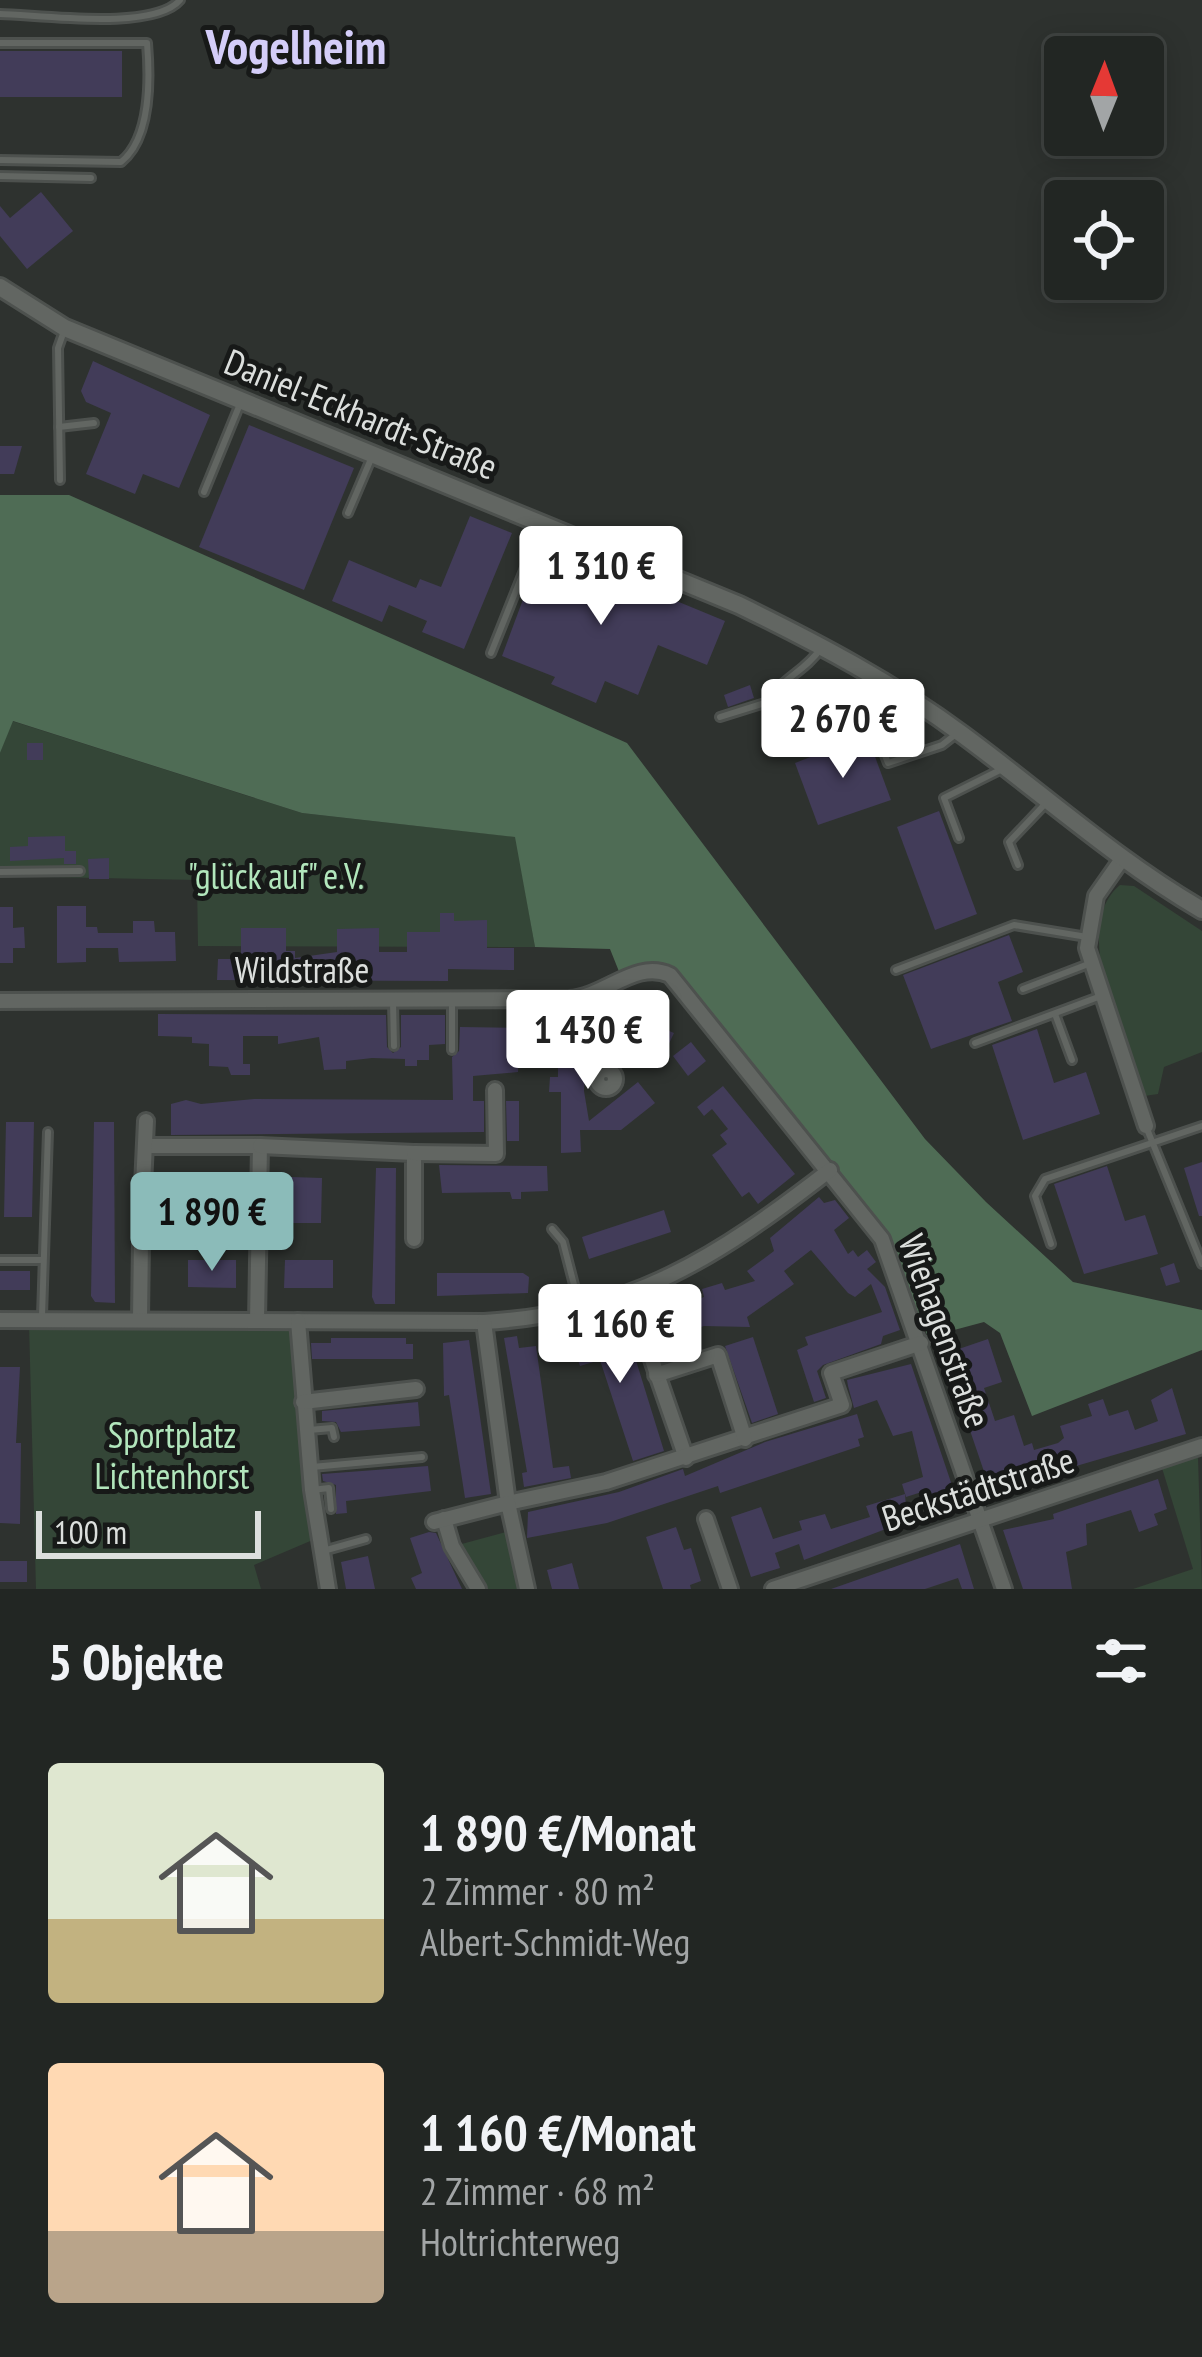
<!DOCTYPE html>
<html lang="de">
<head>
<meta charset="utf-8">
<style>
	:root { --surface:#222623; --page:#2a2e2b; --text:#f1f3f6; --muted:#a2a5a6; --line:#3f4341; --accent:#8bbbb9 }
	body { margin:0; font-family:"PT Sans Narrow",sans-serif; background:var(--page); color:var(--text); height:100vh; display:flex; flex-direction:column; font-size:45px; white-space:nowrap }
	* { box-sizing:border-box; margin:0 }
	p { font-size:39px; color:var(--muted) }
	.icon { flex:none; width:66px; height:66px; fill:none; stroke:currentColor; stroke-width:2; stroke-linecap:round; stroke-linejoin:round }
	.map { position:relative; height:1589px; overflow:hidden }
	.sheet { display:flex; flex-direction:column; background:var(--surface); flex:1 }
	.sheet>* { flex:none }
	.needle { width:78px; rotate:1deg }
	.controls { position:absolute; left:1044px; top:36px; display:grid; gap:24px }
	.controls a { display:grid; place-items:center; width:120px; height:120px; border-radius:12px; background:var(--surface); box-shadow:0 6px 30px #0003,0 0 0 3px var(--line); font-size:60px }
	.scale { position:absolute; left:36px; bottom:30px; width:225px; box-sizing:border-box; padding-left:12px; border:6px solid #dcdfdd; border-top:0; font-size:33px; line-height:42px; white-space:nowrap; color:#dcdfdd; -webkit-text-stroke:9px #171918; paint-order:stroke }
	.price { position:absolute; translate:-50% -102px; padding:0 27px; border-radius:12px; background:#fff; color:#222; font-size:39px; line-height:78px; filter:drop-shadow(0 3px 6px #0008) }
	.price::after { content:''; position:absolute; left:50%; top:72px; width:36px; height:27px; margin-left:-18px; background:inherit; clip-path:polygon(0 0,100% 0,50% 100%) }
	.price.selected { background:var(--accent); color:#111 }
	ul { padding:0; list-style:none }
	li { display:flex; align-items:center; gap:36px; height:300px; padding:0 48px }
	li span { display:grid; place-items:center; flex:none; width:336px; height:240px; border-radius:12px; color:#555 }
	li>.icon { margin-inline-start:auto }
	span .icon { width:144px; height:144px; fill:#fffc; stroke-width:1 }
	li b { font-size:51px }
	h2 { display:flex; justify-content:space-between; align-items:center; height:144px; padding:0 48px; font-size:51px }
	.map>svg:first-child { display:block }
	.green { fill:#344637 }
	.forest { fill:#4f6c55 }
	.building { fill:#423c59 }
	.lines { fill:none; stroke-linecap:round; stroke-linejoin:round }
	.service-casing { stroke:#4d514e; stroke-width:12 }
	.minor-casing { stroke:#4d514e; stroke-width:20 }
	.tertiary-casing { stroke:#4d514e; stroke-width:22 }
	.service { stroke:#626662; stroke-width:6 }
	.minor { stroke:#626662; stroke-width:14 }
	.tertiary { stroke:#626662; stroke-width:16 }
	.labels { text-anchor:middle; stroke-width:10; stroke-linejoin:round; paint-order:stroke }
	.street-label { font-size:36px; fill:#dcdfdd; stroke:#171918 }
	.park-label { font-size:36px; fill:#b2e6bc; stroke:#171918 }
	.district-label { font-size:48px; font-weight:bold; fill:#d4cdf9; stroke:#171918 }
</style>
</head>
<body>
<div class="map">
<svg width="1202" height="1589" viewBox="0 0 1202 1589">
	<rect width="100%" height="100%" fill="#2e322f"/>
	<!-- green -->
	<g class="green">
		<polygon points="12,721 302,813 516,837 535,947 198,946 197,880 0,876 0,753"/>
		<path d="M1120,885l14,1 68,45v121l-38,15 -6,27 -14,2c-18,-54 -76,-168 -24,-211z"/>
		<polygon points="29,1323 295,1325 315,1539 254,1565 261,1589 36,1589"/>
		<polygon points="1198,1457 1202,1589 1133,1589 1193,1569 1162,1468"/>
		<polygon points="506,1532 520,1589 483,1589 458,1545"/>
	</g>
	<!-- forest -->
	<polygon class="forest" points="0,495 69,495 627,743 925,1139 986,1202 1073,1282 1202,1310 1202,1350 1032,1416 1000,1333 984,1322 928,1337 886,1236 671,972 622,979 610,949 535,947 515,837 302,813 13,721 0,753"/>
	<!-- building -->
	<g class="building">
		<rect x="0" y="51" width="122" height="46"/>
		<polygon points="41,192 73,231 27,269 0,236 0,206 10,218"/>
		<polygon points="93,361 210,415 179,488 143,474 135,494 86,474 111,413 86,402 81,391"/>
		<polygon points="249,425 354,468 304,590 199,547"/>
		<polygon points="0,446 22,446 14,474 0,474"/>
		<polygon points="470,516 512,533 464,649 422,632 427,621 389,605 382,622 332,601 349,560 416,588 420,579 441,587"/>
		<polygon points="548,548 725,621 707,665 658,645 638,695 605,681 596,703 551,684 555,677 502,656 541,551"/>
		<polygon points="750,685 754,698 728,707 724,695"/>
		<polygon points="867,735 891,800 818,825 795,763"/>
		<rect x="27" y="743" width="16" height="17"/>
		<polygon points="939,811 977,914 935,930 897,827"/>
		<polygon points="65,836 65,851 76,851 76,864 64,864 64,858 10,861 10,847 28,846 28,837"/>
		<polygon points="109,858 109,879 89,879 88,859"/>
		<polygon points="57,906 86,906 86,927 97,927 98,933 133,933 133,921 154,921 155,932 175,932 176,961 119,962 118,948 86,948 86,962 57,963"/>
		<polygon points="0,907 13,907 13,928 24,927 25,948 13,948 13,963 0,963"/>
		<polygon points="440,913 454,913 454,921 487,920 487,948 514,948 514,970 448,969 448,981 217,980 218,959 241,959 241,928 286,928 286,951 295,951 295,958 337,952 337,929 379,928 379,952 407,952 407,932 440,932"/>
		<polygon points="1009,935 1023,972 998,982 1012,1021 931,1049 903,975"/>
		<polygon points="158,1014 386,1015 387,1047 393,1053 401,1047 401,1015 445,1015 445,1044 429,1045 429,1060 417,1060 417,1066 405,1066 405,1059 372,1058 346,1061 346,1069 324,1070 319,1037 278,1044 278,1036 243,1036 243,1064 250,1064 250,1075 231,1075 228,1067 209,1066 209,1044 192,1043 192,1037 158,1036"/>
		<polygon points="574,1016 588,1016 584,1091 589,1121 638,1082 655,1103 621,1130 580,1130 581,1152 561,1153 561,1092 549,1092 550,1077 558,1077 558,1031 583,1030 573,1029"/>
		<polygon points="460,1027 528,1028 527,1046 519,1046 518,1072 473,1076 473,1101 484,1101 484,1132 171,1135 171,1104 186,1100 201,1104 254,1099 453,1100 452,1057 459,1051"/>
		<polygon points="627,1027 662,1028 674,1033 665,1052 627,1052"/>
		<polygon points="1037,1029 1054,1083 1086,1072 1100,1114 1023,1140 992,1045"/>
		<polygon points="691,1042 706,1061 688,1076 673,1056"/>
		<polygon points="723,1086 795,1174 758,1204 749,1192 742,1197 712,1155 727,1144 720,1135 728,1129 712,1109 704,1116 697,1107"/>
		<polygon points="506,1101 519,1101 519,1141 507,1141"/>
		<polygon points="6,1122 34,1122 32,1217 4,1217"/>
		<polygon points="94,1122 114,1122 115,1303 95,1302 91,1296"/>
		<polygon points="1202,1162 1202,1216 1199,1216 1184,1168"/>
		<polygon points="439,1165 547,1166 548,1191 521,1192 521,1199 512,1199 510,1192 442,1193"/>
		<polygon points="1107,1166 1125,1221 1145,1215 1158,1254 1084,1274 1054,1184"/>
		<polygon points="376,1168 396,1168 395,1304 375,1304 372,1297"/>
		<rect x="200" y="1177" width="31" height="46"/>
		<polygon points="291,1177 322,1178 321,1223 290,1223"/>
		<polygon points="819,1197 824,1203 835,1200 849,1218 834,1230 848,1254 853,1250 858,1257 867,1250 876,1262 867,1269 885,1287 900,1330 883,1336 881,1344 823,1365 817,1371 826,1398 814,1402 797,1350 808,1345 805,1337 882,1312 871,1284 855,1297 848,1293 811,1250 784,1271 794,1284 747,1317 750,1327 704,1326 663,1339 666,1347 660,1349 649,1317 704,1297 702,1289 722,1283 725,1290 755,1281 747,1271 774,1251 770,1238"/>
		<polygon points="664,1210 671,1232 589,1259 582,1237"/>
		<polygon points="188,1260 236,1260 236,1288 188,1287"/>
		<polygon points="285,1260 333,1260 333,1288 284,1288"/>
		<polygon points="1174,1263 1180,1282 1166,1286 1160,1268"/>
		<rect x="0" y="1271" width="30" height="19"/>
		<polygon points="437,1273 523,1273 529,1277 528,1293 437,1296"/>
		<polygon points="625,1325 664,1451 633,1461 600,1360 580,1366 577,1357 561,1362 556,1345"/>
		<polygon points="517,1336 519,1348 536,1346 553,1468 569,1466 571,1478 524,1487 522,1473 527,1472 504,1338"/>
		<polygon points="753,1337 778,1414 752,1423 725,1346"/>
		<polygon points="331,1338 406,1338 406,1344 413,1344 413,1359 312,1359 311,1343 331,1343"/>
		<polygon points="988,1339 1002,1382 984,1388 995,1421 1014,1415 1024,1446 1032,1443 1034,1450 1058,1443 1064,1438 1060,1426 1092,1416 1088,1404 1103,1399 1109,1416 1128,1410 1135,1430 1158,1421 1151,1400 1172,1388 1186,1434 1035,1478 1037,1483 993,1498 944,1354"/>
		<polygon points="469,1340 491,1494 465,1498 449,1395 444,1396 443,1343"/>
		<polygon points="911,1364 960,1509 940,1515 928,1490 906,1497 902,1484 923,1477 912,1431 893,1436 877,1400 854,1408 848,1386 847,1380"/>
		<polygon points="0,1367 20,1367 16,1443 21,1443 20,1524 0,1523"/>
		<polygon points="418,1402 420,1426 341,1432 336,1422 322,1421 322,1411"/>
		<polygon points="857,1414 864,1437 858,1439 860,1446 720,1493 718,1486 607,1523 527,1538 528,1512 619,1492 683,1469 685,1476 765,1442"/>
		<polygon points="428,1466 431,1491 346,1501 347,1513 336,1514 336,1485 323,1481 322,1474"/>
		<polygon points="1158,1479 1167,1509 1154,1514 1158,1525 1139,1532 1131,1510 1086,1524 1087,1545 1066,1552 1072,1589 1023,1589 1003,1530 1054,1519 1053,1514"/>
		<polygon points="905,1494 907,1521 804,1560 799,1544 775,1553 780,1568 751,1577 731,1517 761,1507 773,1539 802,1530 799,1521 825,1514 831,1529 870,1517 866,1506"/>
		<polygon points="676,1527 684,1550 691,1548 701,1581 690,1585 691,1589 663,1589 646,1537"/>
		<polygon points="429,1532 436,1533 462,1589 416,1589 411,1578 422,1573 410,1538"/>
		<polygon points="960,1544 974,1589 962,1589 958,1578 925,1589 831,1589"/>
		<polygon points="368,1556 375,1589 346,1589 341,1562"/>
		<rect x="0" y="1561" width="27" height="21"/>
		<polygon points="572,1563 579,1589 552,1589 547,1570"/>
	</g>
	<g class="lines">
		<!-- service casing -->
		<g class="service-casing">
			<g id="service">
				<path d="M0,14c41,1 154,17 180,-14"/>
				<path d="M0,43h147c3,35 4,95 -26,119l-121,-2"/>
				<polyline points="0,176 91,178"/>
				<polyline points="59,427 94,423"/>
				<polyline points="60,480 58,348 64,331"/>
				<polyline points="204,492 240,404"/>
				<polyline points="348,513 371,459"/>
				<polyline points="491,653 541,528"/>
				<polyline points="904,698 869,715 888,763 942,745 956,734"/>
				<path d="M720,717l48,-15c13,-24 37,-30 53,-54"/>
				<polyline points="959,838 944,798 1004,768"/>
				<polyline points="1018,865 1009,842 1045,804"/>
				<polyline points="0,872 80,871"/>
				<polyline points="896,970 1014,925 1087,937"/>
				<polyline points="1023,989 1091,963"/>
				<polyline points="452,1000 452,1050"/>
				<polyline points="393,1002 394,1046"/>
				<polyline points="1055,1014 1072,1060"/>
				<polyline points="975,1043 1101,996"/>
				<polyline points="1147,1129 1202,1264"/>
				<polyline points="552,1229 563,1242 580,1308"/>
				<polyline points="1051,1244 1035,1196 1045,1179 1202,1126"/>
				<polyline points="0,1260 41,1260"/>
				<polyline points="42,1316 48,1132"/>
				<polyline points="309,1430 332,1428 334,1437"/>
				<polyline points="312,1467 422,1457"/>
				<polyline points="312,1490 329,1488 331,1509"/>
				<polyline points="323,1551 366,1539"/>
			</g>
		</g>
		<!-- minor casing -->
		<g class="minor-casing">
			<g id="minor">
				<polyline points="1122,859 1096,896 1087,948 1146,1126"/>
				<polyline points="603,993 606,1070"/>
				<path d="M0,1001l569,-2c36,-2 67,-40 101,-24l212,264 122,350"/>
				<circle cx="606" cy="1079" r="9"/>
				<polyline points="147,1146 260,1146 257,1321"/>
				<polyline points="260,1146 414,1153 414,1239"/>
				<polyline points="414,1153 496,1154 495,1090"/>
				<polyline points="141,1229 146,1121"/>
				<polyline points="630,1296 686,1458"/>
				<polyline points="140,1319 141,1240"/>
				<path d="M0,1320l484,2c148,-9 232,-64 346,-152"/>
				<polyline points="298,1321 312,1490 328,1589"/>
				<polyline points="484,1322 508,1503 606,1482 842,1405 831,1373 921,1343"/>
				<polyline points="656,1375 718,1355 745,1439"/>
				<polyline points="303,1402 416,1389"/>
				<polyline points="444,1519 452,1546 478,1589"/>
				<polyline points="706,1519 730,1589"/>
				<polyline points="434,1522 508,1503 527,1589"/>
				<polyline points="773,1589 1202,1446"/>
			</g>
		</g>
		<!-- tertiary casing -->
		<g class="tertiary-casing">
			<path id="tertiary" d="M0,287l65,41 674,277c78,38 154,78 224,130 80,59 153,125 239,175"/>
		</g>
		<!-- service -->
		<use href="#service" class="service"/>
		<!-- minor -->
		<use href="#minor" class="minor"/>
		<!-- tertiary -->
		<use href="#tertiary" class="tertiary"/>
	</g>
	<g class="labels">
		<!-- street labels -->
		<g class="street-label">
			<text transform="translate(361 414) rotate(22)" y="13">Daniel-Eckhardt-Straße</text>
			<text x="302" y="983">Wildstraße</text>
			<text transform="translate(945 1331) rotate(70)" y="13">Wiehagenstraße</text>
			<text transform="translate(978 1489) rotate(-18)" y="13">Beckstädtstraße</text>
		</g>
		<!-- park labels -->
		<g class="park-label">
			<text x="276" y="889">"glück auf" e.V.</text>
			<text x="172" y="1448">Sportplatz<tspan x="172" dy="41">Lichtenhorst</tspan></text>
		</g>
		<!-- district labels -->
		<g class="district-label">
			<text x="296" y="64">Vogelheim</text>
		</g>
	</g>
</svg>
<div class="controls">
<a><svg class="needle" viewBox="-14 -14 28 28"><path d="M0-13l5 13h-10z" fill="#e53935"/><path d="M0 13l5-13h-10z" fill="#a2a5a6"/></svg></a>
<a><svg class="icon" aria-label="locate" viewBox="0 0 24 24"><circle cx="12" cy="12" r="6"/><path d="M12 2v4M12 18v4M2 12h4M18 12h4"/></svg></a>
</div>
<div class="scale">100 m</div>
<b class="price" style="left:601px;top:628px">1 310 €</b>
<b class="price" style="left:843px;top:781px">2 670 €</b>
<b class="price" style="left:588px;top:1092px">1 430 €</b>
<b class="price selected" style="left:212px;top:1274px">1 890 €</b>
<b class="price" style="left:620px;top:1386px">1 160 €</b>
</div>
<section class="sheet">
<h2>5 Objekte<svg class="icon" aria-label="filters" viewBox="0 0 24 24"><path d="M4 7h16M4 17h16"/><circle cx="9" cy="7" r="2"/><circle cx="15" cy="17" r="2"/></svg></h2>
<ul>
<li><span style="background:linear-gradient(#dfe7d0 65%,#c2b280 0)"><svg class="icon" aria-label="home" viewBox="0 0 24 24"><path d="M3 11l9-7 9 7M6 9v11h12V9"/></svg></span><div><b>1 890 €/Monat</b><p>2 Zimmer · 80 m²</p><p>Albert-Schmidt-Weg</p></div></li>
<li><span style="background:linear-gradient(#ffd9b3 70%,#b9a48a 0)"><svg class="icon" aria-label="home" viewBox="0 0 24 24"><path d="M3 11l9-7 9 7M6 9v11h12V9"/></svg></span><div><b>1 160 €/Monat</b><p>2 Zimmer · 68 m²</p><p>Holtrichterweg</p></div></li>
</ul>
</section>
</body>
</html>
